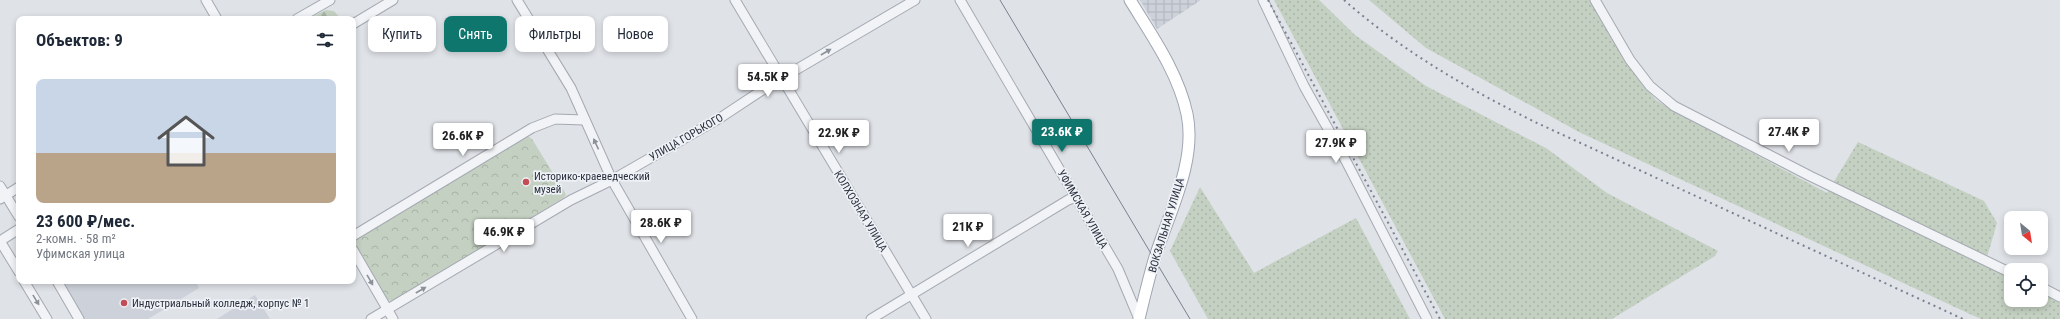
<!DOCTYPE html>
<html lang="ru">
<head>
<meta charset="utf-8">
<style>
	:root { --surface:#fff; --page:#f2f2f3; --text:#1f2937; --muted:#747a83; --line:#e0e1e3; --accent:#0f766e }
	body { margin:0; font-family:"Roboto Condensed",sans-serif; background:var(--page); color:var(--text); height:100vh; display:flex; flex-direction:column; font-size:15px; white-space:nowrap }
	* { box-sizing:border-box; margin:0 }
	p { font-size:13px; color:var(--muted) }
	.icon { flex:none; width:22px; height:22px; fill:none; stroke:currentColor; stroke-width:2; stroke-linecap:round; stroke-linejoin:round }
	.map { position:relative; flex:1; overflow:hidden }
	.side { position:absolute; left:16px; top:16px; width:340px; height:268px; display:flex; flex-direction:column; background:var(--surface); border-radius:8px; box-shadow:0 2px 6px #0003 }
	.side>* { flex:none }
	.guide { position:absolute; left:368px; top:16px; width:380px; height:36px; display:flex; gap:8px }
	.needle { width:26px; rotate:150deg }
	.buttons { position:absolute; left:2004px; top:211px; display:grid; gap:8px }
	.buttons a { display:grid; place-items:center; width:44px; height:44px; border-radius:8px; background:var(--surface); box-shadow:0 2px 6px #0003; font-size:20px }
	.price { position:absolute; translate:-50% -34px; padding:0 9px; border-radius:4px; background:#fff; color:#222; font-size:13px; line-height:26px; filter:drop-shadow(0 1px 2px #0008) }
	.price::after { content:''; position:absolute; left:50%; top:24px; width:12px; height:9px; margin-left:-6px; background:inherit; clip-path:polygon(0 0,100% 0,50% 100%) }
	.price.on { background:var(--accent); color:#fff }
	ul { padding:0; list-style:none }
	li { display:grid; align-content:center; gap:8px; height:212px; padding:0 20px }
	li+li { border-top:1px solid var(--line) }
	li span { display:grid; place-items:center; height:124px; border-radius:8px; color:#555 }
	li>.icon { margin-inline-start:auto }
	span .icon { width:72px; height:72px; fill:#fffc; stroke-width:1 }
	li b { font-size:17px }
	h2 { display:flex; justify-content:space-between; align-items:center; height:48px; padding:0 20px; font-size:17px }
	.chip { padding:0 14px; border-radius:8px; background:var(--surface); box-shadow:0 2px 6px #0003; font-size:14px; line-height:36px }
	.chip.on { background:var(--accent); color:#fff }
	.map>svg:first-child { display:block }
	.built { fill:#cdd1d9 }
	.industrial { fill:url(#industrial-grid) }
	.forest { fill:url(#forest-firs) }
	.park { fill:url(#park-crowns) }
	.garden { fill:url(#garden-dots) }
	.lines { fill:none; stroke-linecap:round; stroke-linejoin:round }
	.minor-casing { stroke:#a5a9b1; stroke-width:11 }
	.major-casing { stroke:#9fa5b2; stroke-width:13 }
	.minor { stroke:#f1f3f6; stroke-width:9 }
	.major { stroke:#fff; stroke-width:11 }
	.tram { stroke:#7a8090; stroke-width:1 }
	.rail { stroke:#7a8090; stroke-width:2; stroke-dasharray:2 4; stroke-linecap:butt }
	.oneway { fill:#8d919a }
	.poi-dot { fill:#c44c55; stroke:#eef1f5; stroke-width:1.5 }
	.labels { text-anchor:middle; stroke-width:3.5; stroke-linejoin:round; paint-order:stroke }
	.street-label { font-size:11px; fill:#292f3d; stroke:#eef1f5 }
	.poi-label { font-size:11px; fill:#292f3d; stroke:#eef1f5; text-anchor:start }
</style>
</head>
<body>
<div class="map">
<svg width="2060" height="319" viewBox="0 0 2060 319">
	<defs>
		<pattern id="industrial-grid" width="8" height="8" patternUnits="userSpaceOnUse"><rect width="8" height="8" fill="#cdd1d9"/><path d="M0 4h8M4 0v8" fill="none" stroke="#b0b4bb"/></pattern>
		<pattern id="forest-firs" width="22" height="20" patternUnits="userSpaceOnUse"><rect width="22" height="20" fill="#c4d0c1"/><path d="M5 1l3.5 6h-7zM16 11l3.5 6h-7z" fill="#a8b3a7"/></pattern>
		<pattern id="park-crowns" width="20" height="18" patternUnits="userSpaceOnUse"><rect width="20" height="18" fill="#c4d0c1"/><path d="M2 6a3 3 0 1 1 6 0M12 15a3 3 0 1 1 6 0" fill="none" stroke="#a8b3a7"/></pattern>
		<pattern id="garden-dots" width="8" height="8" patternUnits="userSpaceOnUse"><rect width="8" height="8" fill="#c4d0c1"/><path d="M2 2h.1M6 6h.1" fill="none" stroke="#a8b3a7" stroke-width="1.8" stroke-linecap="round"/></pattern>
	</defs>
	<rect width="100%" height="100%" fill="#dfe2e7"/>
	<!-- built -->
	<g class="built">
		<polygon points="61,281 195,281 199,288 148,319 83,319"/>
		<polygon points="255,295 270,319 217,319"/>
	</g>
	<!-- industrial -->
	<polygon class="industrial" points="1140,0 1201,0 1157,29"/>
	<!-- forest -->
	<polygon class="forest" points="326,10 334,11 340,18 351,16 356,19 308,19"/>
	<!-- park -->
	<polygon class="park" points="525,134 532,139 564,191 566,195 563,198 394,301 386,300 356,246 356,241 359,236"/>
	<!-- garden -->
	<g class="garden">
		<polygon points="1274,0 1319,0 1355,35 1426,86 1546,148 1607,193 1718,251 1715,256 1612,319 1445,319"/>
		<polygon points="1369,0 1591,0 1639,80 1656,100 1676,112 1827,193 1858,142 1984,201 1997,223 1985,264 2011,276 2011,300 2041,300 2041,291 2060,300 2060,319 1981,319 1972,315 1579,132 1426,48"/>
		<polygon points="1200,187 1254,273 1356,218 1410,319 1208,319 1170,251"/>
	</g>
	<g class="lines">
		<!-- minor casing -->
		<g class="minor-casing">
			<g id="minor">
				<polyline points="206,0 217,19"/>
				<polyline points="517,0 571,88 612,180 692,319"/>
				<polyline points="735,0 926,319"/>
				<polyline points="960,0 1118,269 1139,319"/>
				<polyline points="1263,0 1304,86 1346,161 1427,319"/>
				<polyline points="1595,0 1630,60 1650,86 1674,106 1810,176 2011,273"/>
				<polyline points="297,19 330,0"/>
				<polyline points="353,24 393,0"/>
				<polyline points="0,186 19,217"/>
				<polyline points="0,199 19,187"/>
				<polyline points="19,229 0,241 19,272"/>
				<polyline points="353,236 532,128 555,119 584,120"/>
				<polyline points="353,250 393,319"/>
				<polyline points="24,281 47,319"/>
				<polyline points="57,281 79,319"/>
				<polyline points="2041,287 2060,297"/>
				<polyline points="371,319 571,200 612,180 720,118 770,85 915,0"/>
				<polyline points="871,319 1068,200 1076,197"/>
			</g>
		</g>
		<!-- major casing -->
		<g class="major-casing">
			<path id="major" d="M1130,0c22,36 48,72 57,114 10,47 -18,99 -32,143 -6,20 -11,41 -16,62"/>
		</g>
		<!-- minor -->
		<use href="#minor" class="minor"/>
		<!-- major -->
		<use href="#major" class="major"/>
		<!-- tram -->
		<polyline class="tram" points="1000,0 1190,319"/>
		<!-- rail -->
		<g class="rail">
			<polyline points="1268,0 1440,319"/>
			<path d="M1344,0c58,51 124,89 193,123l426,196"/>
		</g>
	</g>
	<!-- one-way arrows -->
	<defs><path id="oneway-solid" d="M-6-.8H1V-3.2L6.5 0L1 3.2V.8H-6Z"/></defs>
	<g class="oneway">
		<use href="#oneway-solid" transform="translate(826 52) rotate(-30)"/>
		<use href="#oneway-solid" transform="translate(596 144) rotate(-115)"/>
		<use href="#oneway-solid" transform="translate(370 280) rotate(60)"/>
		<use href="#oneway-solid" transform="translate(421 290) rotate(-30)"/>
		<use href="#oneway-solid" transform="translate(36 300) rotate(59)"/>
	</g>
	<!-- markers -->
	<g class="poi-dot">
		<circle cx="526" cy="182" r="4"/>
		<circle cx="124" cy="303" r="4"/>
	</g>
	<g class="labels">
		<!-- street labels -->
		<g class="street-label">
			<text transform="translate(686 137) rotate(-30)" y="4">УЛИЦА ГОРЬКОГО</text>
			<text transform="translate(1083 209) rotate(60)" y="4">УФИМСКАЯ УЛИЦА</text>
			<text transform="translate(861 211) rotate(59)" y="4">КОЛХОЗНАЯ УЛИЦА</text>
			<text transform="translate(1166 225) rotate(-73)" y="4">ВОКЗАЛЬНАЯ УЛИЦА</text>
		</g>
		<!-- poi labels -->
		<g class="poi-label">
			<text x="534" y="180">Историко-краеведческий<tspan x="534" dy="13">музей</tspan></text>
			<text x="132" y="307">Индустриальный колледж, корпус № 1</text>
		</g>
	</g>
</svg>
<div class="buttons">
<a><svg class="needle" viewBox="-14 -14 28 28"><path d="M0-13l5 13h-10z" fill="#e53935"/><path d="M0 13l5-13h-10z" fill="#747a83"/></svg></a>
<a><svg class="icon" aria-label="locate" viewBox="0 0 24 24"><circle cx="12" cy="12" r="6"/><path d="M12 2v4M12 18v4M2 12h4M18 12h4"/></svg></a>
</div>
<b class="price" style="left:768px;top:98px">54.5K ₽</b>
<b class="price on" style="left:1062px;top:153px">23.6K ₽</b>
<b class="price" style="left:1789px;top:153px">27.4K ₽</b>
<b class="price" style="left:839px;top:154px">22.9K ₽</b>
<b class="price" style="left:463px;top:157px">26.6K ₽</b>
<b class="price" style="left:1336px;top:164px">27.9K ₽</b>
<b class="price" style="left:661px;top:244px">28.6K ₽</b>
<b class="price" style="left:968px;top:248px">21K ₽</b>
<b class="price" style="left:504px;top:253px">46.9K ₽</b>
<div class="guide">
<a class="chip">Купить</a>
<a class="chip on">Снять</a>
<a class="chip">Фильтры</a>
<a class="chip">Новое</a>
</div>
<section class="side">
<h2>Объектов: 9<svg class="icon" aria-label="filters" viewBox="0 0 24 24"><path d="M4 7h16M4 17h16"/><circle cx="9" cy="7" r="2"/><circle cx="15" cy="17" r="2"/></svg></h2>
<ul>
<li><span style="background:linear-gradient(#c9d6e8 60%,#b9a48a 0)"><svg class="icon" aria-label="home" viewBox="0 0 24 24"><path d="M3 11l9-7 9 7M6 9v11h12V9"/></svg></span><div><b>23 600 ₽/мес.</b><p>2-комн. · 58 m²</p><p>Уфимская улица</p></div></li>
</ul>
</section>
</div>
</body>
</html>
